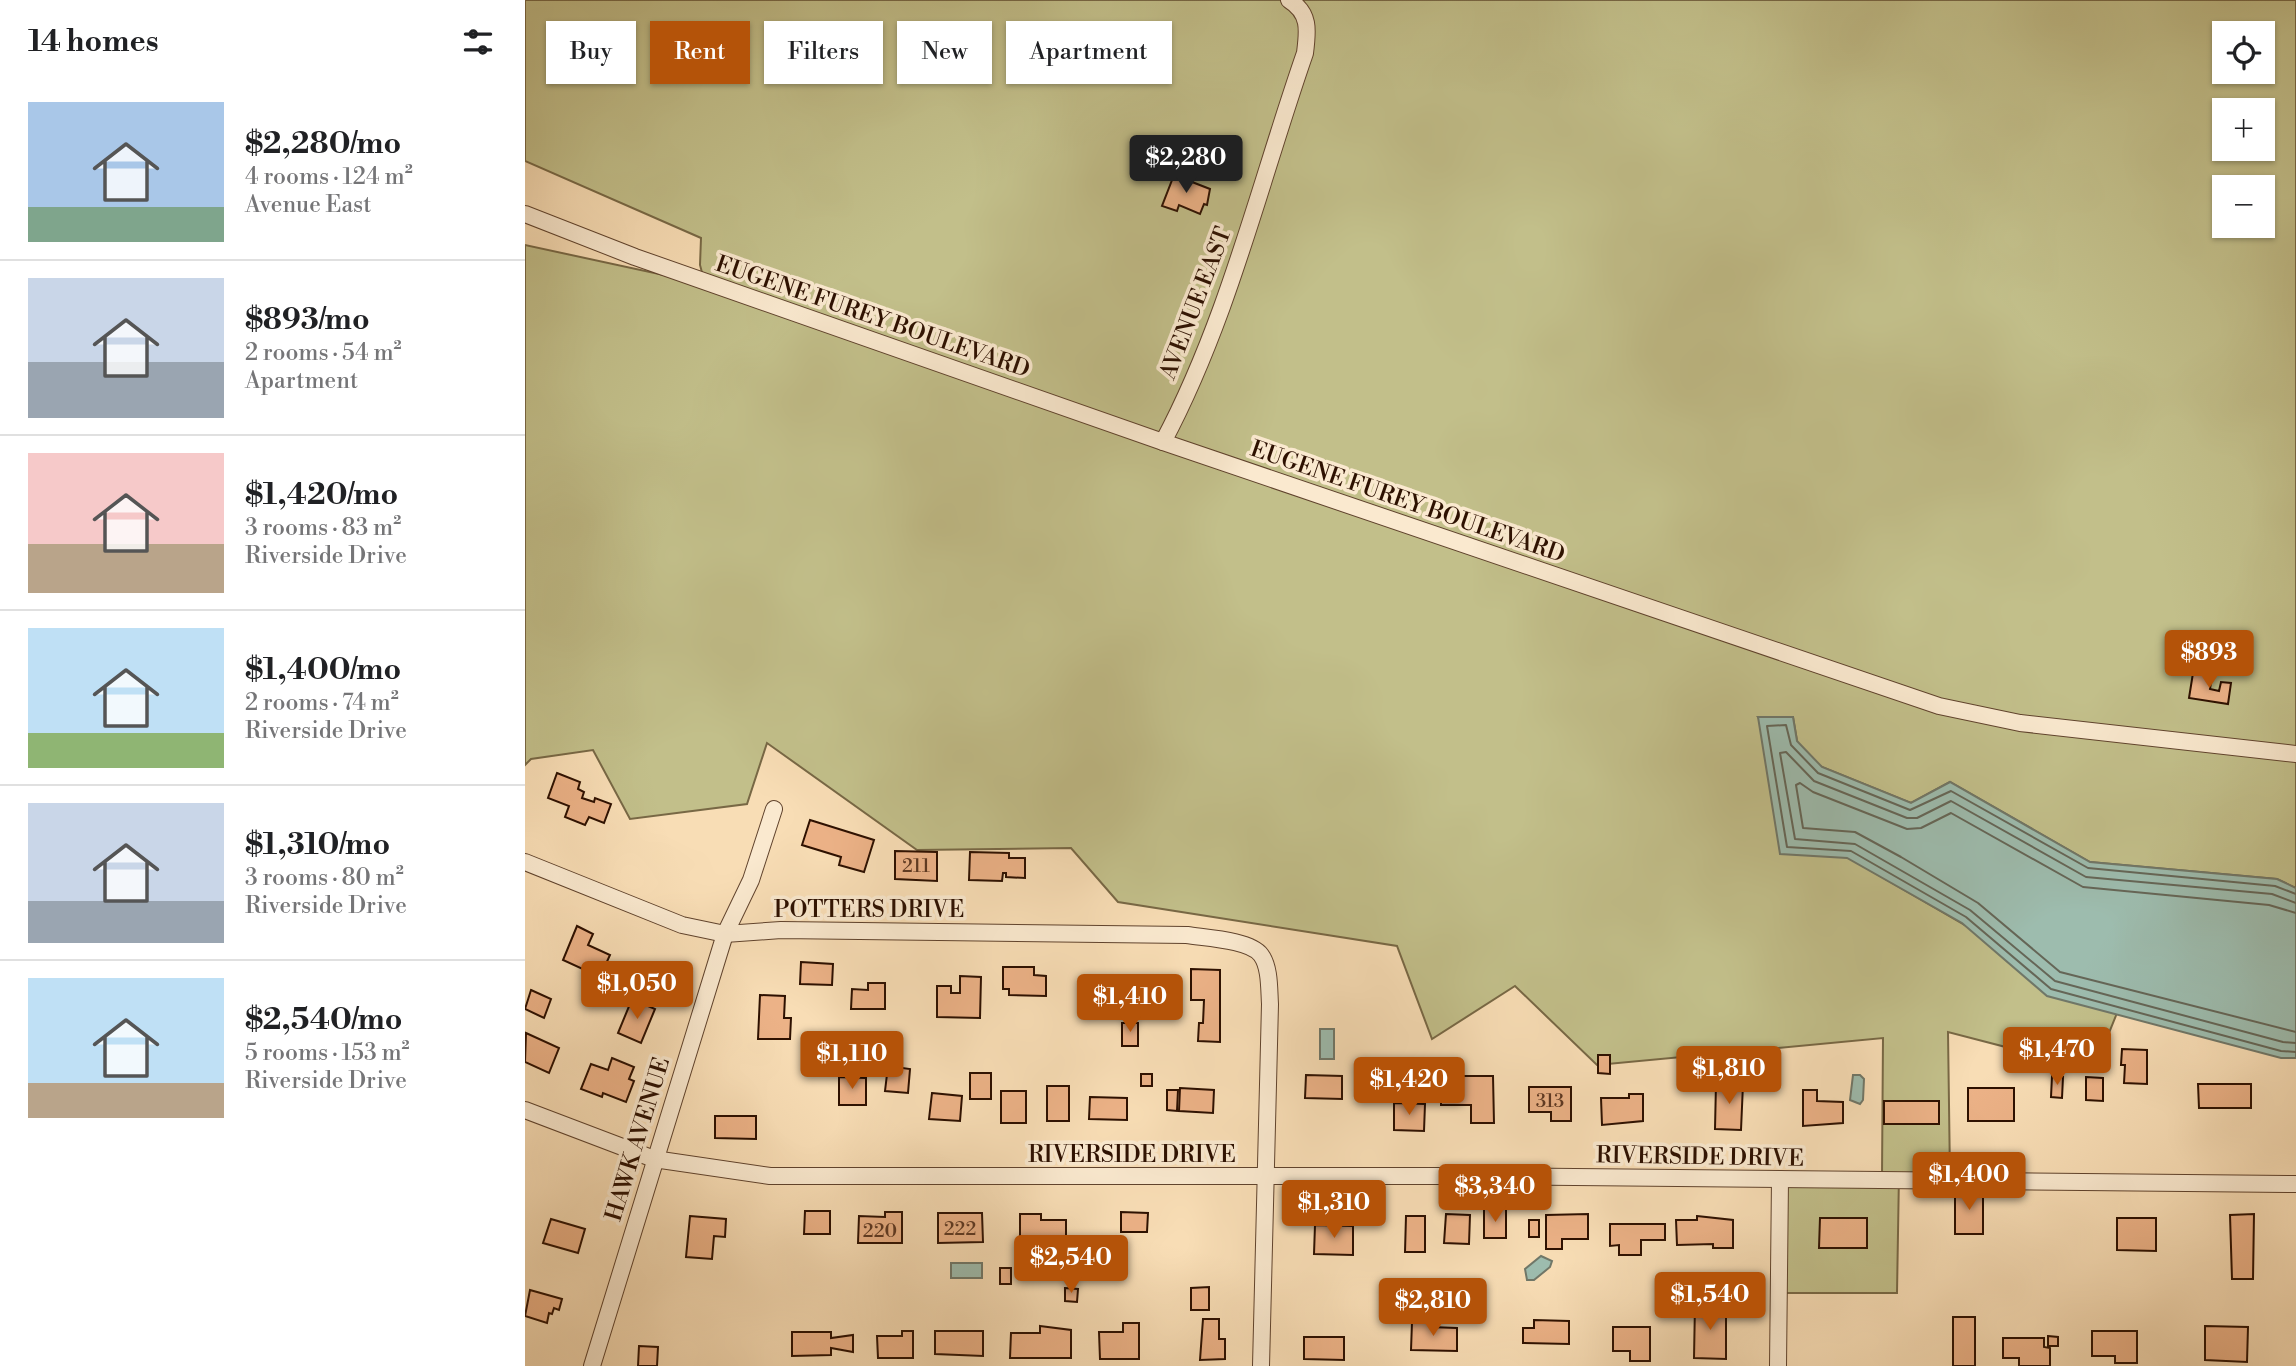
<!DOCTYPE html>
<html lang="en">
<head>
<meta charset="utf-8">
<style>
	:root { --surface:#fff; --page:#f2f2f2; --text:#202124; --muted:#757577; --line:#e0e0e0; --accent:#b45309 }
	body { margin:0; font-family:"Libre Bodoni",serif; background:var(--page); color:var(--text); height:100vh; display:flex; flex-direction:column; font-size:26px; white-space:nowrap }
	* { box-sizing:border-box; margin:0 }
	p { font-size:23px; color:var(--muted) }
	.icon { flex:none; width:38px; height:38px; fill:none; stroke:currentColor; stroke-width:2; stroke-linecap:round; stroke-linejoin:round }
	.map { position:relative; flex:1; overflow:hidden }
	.sheet { display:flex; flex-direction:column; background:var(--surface); width:525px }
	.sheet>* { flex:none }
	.top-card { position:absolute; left:21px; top:21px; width:665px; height:63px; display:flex; gap:14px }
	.controls { position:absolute; left:1687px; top:21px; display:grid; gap:14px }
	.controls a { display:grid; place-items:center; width:63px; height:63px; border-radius:0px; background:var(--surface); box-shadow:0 2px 5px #0004; font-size:35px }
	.price { position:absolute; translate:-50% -60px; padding:0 16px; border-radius:7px; background:var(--accent); color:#fff; font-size:23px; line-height:46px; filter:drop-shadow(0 2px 4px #0008) }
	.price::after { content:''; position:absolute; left:50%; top:42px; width:21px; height:16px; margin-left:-10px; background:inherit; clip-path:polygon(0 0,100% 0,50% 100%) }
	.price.selected { background:#222; color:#fff }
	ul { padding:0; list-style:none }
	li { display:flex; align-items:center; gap:21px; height:175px; padding:0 28px }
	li+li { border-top:2px solid var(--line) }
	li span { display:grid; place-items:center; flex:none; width:196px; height:140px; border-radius:0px; color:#555 }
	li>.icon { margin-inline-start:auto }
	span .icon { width:84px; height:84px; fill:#fffc; stroke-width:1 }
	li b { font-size:30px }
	h2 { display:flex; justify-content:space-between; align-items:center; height:84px; padding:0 28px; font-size:30px }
	.pill { padding:0 24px; border-radius:0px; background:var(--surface); box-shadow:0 2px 5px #0004; font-size:24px; line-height:63px }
	.pill.selected { background:var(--accent); color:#fff }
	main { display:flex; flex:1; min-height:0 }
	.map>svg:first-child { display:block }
	.green { fill:#c2bf8a; stroke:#786845; stroke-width:2; fill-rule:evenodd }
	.water { fill:#9dbcae; stroke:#707768; stroke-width:2 }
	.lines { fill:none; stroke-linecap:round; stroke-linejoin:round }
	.shore { stroke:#656657; stroke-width:2 }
	.building { fill:#ecb287; stroke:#2d1000; stroke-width:2 }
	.minor-casing { stroke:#60432d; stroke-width:18 }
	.minor { stroke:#fae9cf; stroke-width:16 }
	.labels { text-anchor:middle; stroke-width:7; stroke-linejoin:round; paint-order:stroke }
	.number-label { font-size:19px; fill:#5d3822 }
	.street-label { font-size:23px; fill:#2d1000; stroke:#fae9cf }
</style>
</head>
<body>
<main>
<section class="sheet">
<h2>14 homes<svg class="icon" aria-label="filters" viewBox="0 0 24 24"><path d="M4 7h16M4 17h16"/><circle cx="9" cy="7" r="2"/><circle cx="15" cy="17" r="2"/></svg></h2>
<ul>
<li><span style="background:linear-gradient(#a9c7e8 75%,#7fa58c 0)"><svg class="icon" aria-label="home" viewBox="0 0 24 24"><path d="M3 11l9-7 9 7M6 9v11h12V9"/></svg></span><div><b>$2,280/mo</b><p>4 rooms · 124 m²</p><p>Avenue East</p></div></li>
<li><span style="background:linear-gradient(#c9d6e8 60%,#9aa5b1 0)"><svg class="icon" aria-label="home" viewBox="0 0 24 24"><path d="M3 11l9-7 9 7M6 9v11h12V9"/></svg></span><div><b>$893/mo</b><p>2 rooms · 54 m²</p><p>Apartment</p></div></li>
<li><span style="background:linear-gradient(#f6c9c9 65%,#b9a48a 0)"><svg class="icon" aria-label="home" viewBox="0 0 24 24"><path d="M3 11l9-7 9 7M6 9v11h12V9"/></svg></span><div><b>$1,420/mo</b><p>3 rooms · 83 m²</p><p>Riverside Drive</p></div></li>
<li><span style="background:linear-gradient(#bfe0f5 75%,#8fb573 0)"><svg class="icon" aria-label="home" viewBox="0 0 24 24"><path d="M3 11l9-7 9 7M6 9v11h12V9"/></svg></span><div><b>$1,400/mo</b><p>2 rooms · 74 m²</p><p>Riverside Drive</p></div></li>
<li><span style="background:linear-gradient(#c9d6e8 70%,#9aa5b1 0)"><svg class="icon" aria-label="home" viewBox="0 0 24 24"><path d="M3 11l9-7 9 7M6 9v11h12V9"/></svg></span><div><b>$1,310/mo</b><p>3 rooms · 80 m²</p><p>Riverside Drive</p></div></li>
<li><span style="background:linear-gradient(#bfe0f5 75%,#b9a48a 0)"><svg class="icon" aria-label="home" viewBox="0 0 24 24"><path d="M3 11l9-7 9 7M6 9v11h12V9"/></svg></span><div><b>$2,540/mo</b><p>5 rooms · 153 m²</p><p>Riverside Drive</p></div></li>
</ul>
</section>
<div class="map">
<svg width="1771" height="1366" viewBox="0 0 1771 1366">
	<rect width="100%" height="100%" fill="#f8ddb5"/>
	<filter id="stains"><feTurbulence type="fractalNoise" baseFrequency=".00286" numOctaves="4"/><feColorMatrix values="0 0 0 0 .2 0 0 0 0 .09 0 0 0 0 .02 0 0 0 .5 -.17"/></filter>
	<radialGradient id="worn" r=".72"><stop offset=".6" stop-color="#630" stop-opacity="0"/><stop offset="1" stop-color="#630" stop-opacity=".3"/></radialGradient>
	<!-- green -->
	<path class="green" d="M0,0h1771v888l-19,-9 -187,-17 -140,-80 -39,21 -111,-45 -7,-41h-35l91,141 268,155 -23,57 -146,-38 2,145 -51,-3 -2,119h-125l7,-119 103,1 1,-137 -286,27 -82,-79 -83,53 -35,-93 -279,-44 -47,-54 -154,2 -150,-107 -20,61 -117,15 -37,-69 -62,9 -6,6v-520l180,39 -5,-19 1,-27 -176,-77zM1699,33h39v39h-39zM1699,110h39v39h-39zM1699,187h39v39h-39z"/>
	<!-- water -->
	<g class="water">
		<polygon points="1233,717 1268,717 1272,741 1297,767 1386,803 1425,782 1565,862 1752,879 1771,888 1771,1058 1756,1058 1522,996 1437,923 1322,858 1255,854"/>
		<rect x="795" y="1029" width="14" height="30"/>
		<polygon points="1328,1075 1335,1075 1339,1079 1338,1100 1335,1104 1325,1100"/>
		<polygon points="1016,1256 1027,1261 1025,1267 1009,1280 1002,1280 1000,1269"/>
		<polygon points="500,1257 506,1257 527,1267 526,1275 519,1278 507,1278 496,1266"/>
		<rect x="426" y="1263" width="31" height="15"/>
		<polygon points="897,1296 916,1296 921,1306 916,1310 896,1309 892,1301"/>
	</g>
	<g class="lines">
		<!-- shore -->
		<g class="shore">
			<polyline points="1771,894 1750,886 1563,868 1426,791 1385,810 1293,773 1266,745 1261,725 1242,726 1262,847 1326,851 1441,917 1526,989 1756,1051 1771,1052"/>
			<polyline points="1771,903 1747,894 1561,877 1426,801 1392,818 1382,818 1289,781 1261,752 1255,753 1270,839 1330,844 1445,910 1530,981 1758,1042 1771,1043"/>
			<polyline points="1771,913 1744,905 1558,887 1426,813 1396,828 1382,829 1288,792 1275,783 1271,785 1278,828 1330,832 1376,857 1453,903 1535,972 1771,1032"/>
		</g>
	</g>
	<!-- building -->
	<g class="building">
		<polygon points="649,175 685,189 682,205 679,204 675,214 654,205 652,211 637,206"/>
		<polygon points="1668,673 1687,676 1685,689 1694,691 1696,682 1706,683 1703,704 1664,698"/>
		<polygon points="32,773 55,782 53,789 59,792 57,798 69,802 70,798 86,804 79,823 64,817 60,825 40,817 44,806 23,798"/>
		<polygon points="285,820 349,840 339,872 314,865 316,857 277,845"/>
		<polygon points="370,851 412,852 412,881 370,879"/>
		<polygon points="445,852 484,853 484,858 500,858 500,878 481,877 481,873 478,873 477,881 444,880"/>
		<polygon points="52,926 68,934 63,945 85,955 75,977 38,960"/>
		<polygon points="276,962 308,964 307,985 275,984"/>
		<polygon points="478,967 509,967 509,975 521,976 521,996 484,995 484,989 478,989"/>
		<polygon points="666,969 695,970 695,1042 673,1041 674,1023 678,1023 679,1000 666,1000"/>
		<polygon points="435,976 456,977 455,1018 412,1017 412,986 426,986 426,993 435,993"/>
		<polygon points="562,976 601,976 604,999 562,999"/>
		<polygon points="343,983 360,983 360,1009 326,1009 327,989 343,990"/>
		<polygon points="6,990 26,999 19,1018 0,1009"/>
		<polygon points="235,995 260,996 259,1018 266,1018 265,1039 233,1039"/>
		<polygon points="107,999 130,1009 116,1043 93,1033"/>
		<rect x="597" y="1023" width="16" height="23"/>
		<polygon points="1,1033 34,1048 24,1073 0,1062"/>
		<polygon points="1597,1049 1622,1050 1622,1084 1599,1083 1600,1065 1596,1065"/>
		<polygon points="1073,1055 1085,1055 1085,1074 1073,1073"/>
		<polygon points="87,1058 109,1067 104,1079 109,1081 101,1102 78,1093 77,1097 56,1089 66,1064 83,1070"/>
		<polygon points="1175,1063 1199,1064 1198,1080 1175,1080"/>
		<polygon points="363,1066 385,1069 383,1093 360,1091"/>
		<rect x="445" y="1073" width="21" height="26"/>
		<rect x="616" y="1074" width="11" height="12"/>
		<polygon points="781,1075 817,1076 817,1099 780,1098"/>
		<polygon points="916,1076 968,1076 969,1123 946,1123 946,1105 916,1105"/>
		<polygon points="1527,1076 1538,1077 1537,1098 1526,1097"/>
		<polygon points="314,1077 341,1078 341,1105 314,1105"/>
		<polygon points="1561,1077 1578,1078 1578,1101 1561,1100"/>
		<polygon points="1191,1083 1218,1084 1216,1130 1190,1129"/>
		<polygon points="1673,1084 1726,1084 1726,1108 1674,1108"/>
		<rect x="522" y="1086" width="22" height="35"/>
		<polygon points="1004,1087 1046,1087 1046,1121 1026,1121 1026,1112 1004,1112"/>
		<polygon points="655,1088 689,1090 688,1113 654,1111"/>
		<rect x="1443" y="1088" width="46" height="33"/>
		<polygon points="642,1090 653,1090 652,1111 642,1110"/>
		<polygon points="1278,1090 1292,1090 1292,1101 1318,1102 1318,1123 1278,1126"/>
		<rect x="476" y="1091" width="25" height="32"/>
		<polygon points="407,1093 437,1096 435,1121 404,1119"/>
		<polygon points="1104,1094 1118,1094 1118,1121 1077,1125 1076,1098 1104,1098"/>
		<polygon points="565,1097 602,1098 602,1120 564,1119"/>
		<rect x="1359" y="1101" width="55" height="23"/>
		<polygon points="869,1103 900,1104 899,1131 869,1130"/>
		<polygon points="190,1116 231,1116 231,1139 190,1138"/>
		<rect x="1430" y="1191" width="28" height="43"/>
		<rect x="959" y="1209" width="22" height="29"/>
		<polygon points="280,1211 305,1211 305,1234 279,1234"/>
		<polygon points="360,1212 377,1212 377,1243 333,1243 334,1216 360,1217"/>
		<polygon points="596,1212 623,1213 622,1232 596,1232"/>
		<polygon points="413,1213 457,1213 458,1242 413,1243"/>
		<polygon points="495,1214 516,1214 516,1220 541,1220 541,1247 495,1247"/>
		<polygon points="921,1214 945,1215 944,1244 919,1243"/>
		<polygon points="1063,1214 1063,1239 1037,1239 1037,1249 1021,1249 1021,1215"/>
		<polygon points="1729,1214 1728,1279 1707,1279 1705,1215"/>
		<polygon points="165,1216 201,1219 200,1237 189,1236 187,1259 161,1257"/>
		<polygon points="881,1216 900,1216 900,1252 880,1252"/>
		<polygon points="1172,1216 1208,1220 1208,1248 1188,1248 1188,1244 1152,1245 1151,1220 1172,1220"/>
		<polygon points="1295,1218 1342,1218 1342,1248 1294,1248"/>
		<polygon points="1592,1218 1631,1218 1631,1251 1592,1250"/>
		<polygon points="26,1219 60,1229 53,1253 18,1243"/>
		<rect x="1004" y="1220" width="10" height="17"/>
		<polygon points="1085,1224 1140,1224 1140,1240 1116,1240 1116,1255 1094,1255 1094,1245 1085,1246"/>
		<polygon points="790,1225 828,1226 828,1255 789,1254"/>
		<rect x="475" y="1268" width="11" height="16"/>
		<polygon points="684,1287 684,1310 666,1310 666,1288"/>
		<polygon points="540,1288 553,1289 552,1302 540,1301"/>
		<polygon points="5,1290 37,1299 34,1310 29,1308 27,1314 24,1313 22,1323 0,1316"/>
		<polygon points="1170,1304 1201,1305 1201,1359 1169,1358"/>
		<rect x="1428" y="1317" width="22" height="49"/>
		<polygon points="678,1319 694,1319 694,1339 700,1339 700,1359 675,1360"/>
		<polygon points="1009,1320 1044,1321 1044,1344 998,1343 998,1328 1009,1328"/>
		<polygon points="887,1322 906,1323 906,1327 932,1328 932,1351 886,1350"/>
		<polygon points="598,1323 614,1323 614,1359 575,1359 574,1332 598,1332"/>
		<polygon points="515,1326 546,1330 546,1358 485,1358 486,1333 515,1333"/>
		<polygon points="1680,1326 1723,1327 1722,1362 1680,1360"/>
		<polygon points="1088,1327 1125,1327 1125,1361 1105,1361 1105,1351 1088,1351"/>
		<polygon points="377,1331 388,1331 388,1358 353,1358 352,1336 377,1336"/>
		<polygon points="410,1331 458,1331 458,1356 410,1354"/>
		<polygon points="1567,1331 1612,1331 1612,1363 1590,1363 1590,1356 1567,1356"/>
		<polygon points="267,1332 306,1332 306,1338 328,1335 328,1352 306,1348 306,1355 267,1356"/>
		<polygon points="1523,1336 1533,1337 1533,1346 1523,1346"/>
		<polygon points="779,1337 819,1337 819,1360 779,1359"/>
		<polygon points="1478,1338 1519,1338 1519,1347 1525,1348 1525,1366 1494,1366 1494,1358 1478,1358"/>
		<polygon points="114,1346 133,1347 132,1366 113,1366"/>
	</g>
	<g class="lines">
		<!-- minor casing -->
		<g class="minor-casing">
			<g id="minor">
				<polyline points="0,214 110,257 638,442 1414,706 1495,723 1771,754"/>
				<path d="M638,442c65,-122 97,-260 142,-389 3,-23 5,-40 -16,-53"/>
				<path d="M0,862l157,63 43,9 56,-4 406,5c18,3 63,5 74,20 9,12 8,34 9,49l-9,362"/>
				<polyline points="0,1110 129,1159 245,1176 949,1176 1771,1184"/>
				<polyline points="67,1366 200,934 226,880 249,809"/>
				<polyline points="1253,1366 1255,1179"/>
			</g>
		</g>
		<!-- minor -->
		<use href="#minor" class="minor"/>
	</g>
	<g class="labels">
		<!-- number labels -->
		<g class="number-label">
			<text x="391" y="872">211</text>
			<text x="1025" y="1107">313</text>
			<text x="435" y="1235">222</text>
			<text x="355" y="1237">220</text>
		</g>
		<!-- street labels -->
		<g class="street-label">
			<text transform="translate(670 303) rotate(-69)" y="8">AVENUE EAST</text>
			<text transform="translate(348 316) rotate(19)" y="8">EUGENE FUREY BOULEVARD</text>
			<text transform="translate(883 501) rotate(19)" y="8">EUGENE FUREY BOULEVARD</text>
			<text x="344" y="917">POTTERS DRIVE</text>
			<text transform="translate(112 1139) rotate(-73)" y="8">HAWK AVENUE</text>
			<text x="607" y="1162">RIVERSIDE DRIVE</text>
			<text transform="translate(1175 1156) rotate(1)" y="8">RIVERSIDE DRIVE</text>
		</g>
	</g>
	<rect width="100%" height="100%" filter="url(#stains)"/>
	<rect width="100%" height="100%" fill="url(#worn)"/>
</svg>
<div class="controls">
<a><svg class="icon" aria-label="locate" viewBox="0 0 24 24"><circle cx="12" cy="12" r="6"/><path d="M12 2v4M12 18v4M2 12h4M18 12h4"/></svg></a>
<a>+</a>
<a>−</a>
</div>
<b class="price selected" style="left:661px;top:195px">$2,280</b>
<b class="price" style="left:1684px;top:690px">$893</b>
<b class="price" style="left:112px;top:1021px">$1,050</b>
<b class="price" style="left:605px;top:1034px">$1,410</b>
<b class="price" style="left:1532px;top:1087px">$1,470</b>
<b class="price" style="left:327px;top:1091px">$1,110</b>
<b class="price" style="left:1204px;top:1106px">$1,810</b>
<b class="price" style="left:884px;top:1117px">$1,420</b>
<b class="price" style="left:1444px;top:1212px">$1,400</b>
<b class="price" style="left:970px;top:1224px">$3,340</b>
<b class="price" style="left:809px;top:1240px">$1,310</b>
<b class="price" style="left:546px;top:1295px">$2,540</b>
<b class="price" style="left:1185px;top:1332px">$1,540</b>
<b class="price" style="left:908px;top:1338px">$2,810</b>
<div class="top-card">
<a class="pill">Buy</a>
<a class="pill selected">Rent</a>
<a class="pill">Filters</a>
<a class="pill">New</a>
<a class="pill">Apartment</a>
</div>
</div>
</main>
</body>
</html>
